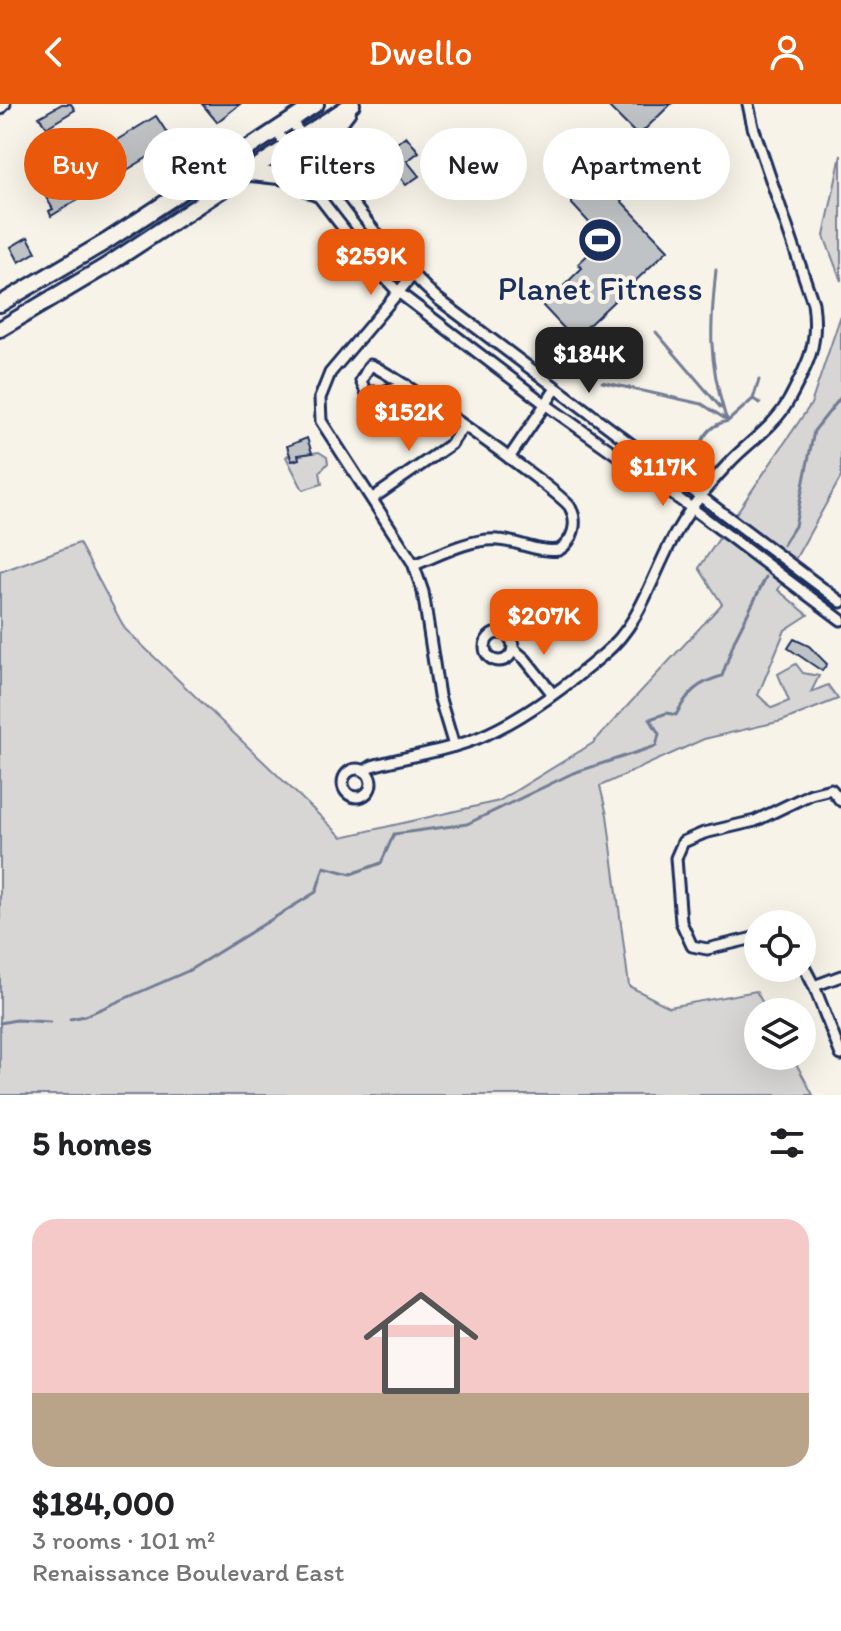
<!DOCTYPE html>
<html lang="en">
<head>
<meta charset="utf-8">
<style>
	:root { --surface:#fff; --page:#f6f6f6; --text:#202124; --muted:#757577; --accent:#ea580c }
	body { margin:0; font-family:Itim,sans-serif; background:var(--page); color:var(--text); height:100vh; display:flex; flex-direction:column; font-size:30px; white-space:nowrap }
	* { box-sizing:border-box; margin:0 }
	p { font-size:26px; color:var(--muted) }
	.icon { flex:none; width:44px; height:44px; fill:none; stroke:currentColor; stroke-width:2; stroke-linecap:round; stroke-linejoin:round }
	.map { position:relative; height:991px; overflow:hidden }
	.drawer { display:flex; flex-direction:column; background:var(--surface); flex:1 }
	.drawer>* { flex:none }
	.banner { position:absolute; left:24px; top:24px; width:794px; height:72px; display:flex; gap:16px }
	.buttons { position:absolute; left:744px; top:806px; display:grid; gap:16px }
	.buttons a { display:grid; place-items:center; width:72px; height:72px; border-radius:50%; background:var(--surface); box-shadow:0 8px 32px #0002; font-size:40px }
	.price { position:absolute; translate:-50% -68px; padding:0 18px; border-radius:16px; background:var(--accent); color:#fff; font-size:26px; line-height:52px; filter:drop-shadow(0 2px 4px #0008) }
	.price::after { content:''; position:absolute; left:50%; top:48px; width:24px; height:18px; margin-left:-12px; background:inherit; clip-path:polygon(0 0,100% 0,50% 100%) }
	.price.current { background:#222; color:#fff }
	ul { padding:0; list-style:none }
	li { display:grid; align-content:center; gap:16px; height:424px; padding:0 32px }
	li span { display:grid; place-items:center; height:248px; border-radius:24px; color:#555 }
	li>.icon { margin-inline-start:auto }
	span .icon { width:144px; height:144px; fill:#fffc; stroke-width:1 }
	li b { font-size:34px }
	h2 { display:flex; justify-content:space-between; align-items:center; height:96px; padding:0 32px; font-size:34px }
	.tag { padding:0 28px; border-radius:36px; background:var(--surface); box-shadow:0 8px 32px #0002; font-size:28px; line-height:72px }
	.tag.current { background:var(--accent); color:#fff }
	header { display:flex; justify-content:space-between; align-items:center; height:104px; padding:0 32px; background:var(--accent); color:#fff; font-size:36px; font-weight:600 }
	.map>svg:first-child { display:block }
	.green { fill:#d7d6d4; stroke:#798299; stroke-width:2 }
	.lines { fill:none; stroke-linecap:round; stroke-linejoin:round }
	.stream { stroke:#727c95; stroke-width:3 }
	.building { fill:#c0c3c5; stroke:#1b2f5e; stroke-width:2 }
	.minor-casing { stroke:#1b2f5e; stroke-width:15 }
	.highway-casing { stroke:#1b2f5e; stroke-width:20 }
	.minor { stroke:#f7f3e8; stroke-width:9 }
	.highway { stroke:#f7f3e8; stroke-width:14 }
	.labels { text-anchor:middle; stroke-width:8; stroke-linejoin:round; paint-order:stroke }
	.poi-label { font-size:34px; fill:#1b2f5e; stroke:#f7f3e8 }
</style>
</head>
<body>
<header><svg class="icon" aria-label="back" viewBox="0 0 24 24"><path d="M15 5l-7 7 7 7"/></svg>Dwello<svg class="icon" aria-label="person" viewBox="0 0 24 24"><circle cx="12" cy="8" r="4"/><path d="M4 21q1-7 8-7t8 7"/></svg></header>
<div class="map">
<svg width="841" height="991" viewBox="0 0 841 991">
	<rect width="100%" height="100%" fill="#f7f3e8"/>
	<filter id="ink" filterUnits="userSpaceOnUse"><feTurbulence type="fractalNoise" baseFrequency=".0125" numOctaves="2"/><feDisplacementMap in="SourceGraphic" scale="16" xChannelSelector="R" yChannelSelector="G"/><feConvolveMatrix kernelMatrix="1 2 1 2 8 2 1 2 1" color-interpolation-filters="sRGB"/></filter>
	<g filter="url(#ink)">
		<!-- green -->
		<g class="green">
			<polygon points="841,51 841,177 824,132"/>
			<polygon points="841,211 841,373 778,486 808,511 785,526 758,591 772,604 789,597 778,570 796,560 803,569 819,572 811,588 828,581 838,595 782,617 704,635 600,682 607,711 629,882 669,903 756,887 768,908 758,908 758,952 792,952 813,991 0,991 0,468 79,439 125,525 342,733 499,697 593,639 722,500 699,464 811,300"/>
			<polygon points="319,348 327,353 328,359 320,368 322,380 303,386 286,353 288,351 293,357 298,355 298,351"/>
		</g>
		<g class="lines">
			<!-- stream -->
			<g class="stream">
				<path d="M716,166c-6,58 -8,88 9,145l3,6 25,-22 7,4"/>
				<polyline points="656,228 721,304"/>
				<polyline points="602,278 702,300 727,316"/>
				<polyline points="753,295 759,276"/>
				<path d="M701,359c-6,-20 7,-38 27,-42"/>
				<polyline points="783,441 795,422 814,327 841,293"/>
				<path d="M70,915l15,-3 103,-45 128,-79 8,-25 27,7 30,-11 13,-29 73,-10 106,-51 83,-27 3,-12 -9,-15 17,-6 9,2c12,-23 21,-32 46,-39l13,-37 31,-62"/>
				<polyline points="0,919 16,916 50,918"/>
			</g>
		</g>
		<!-- building -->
		<g class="building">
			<polygon points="62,0 71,0 75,6 49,22 49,26 39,13"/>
			<polygon points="202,0 240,0 217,18"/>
			<polygon points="606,0 671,0 638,32"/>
			<polygon points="156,12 173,38 51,112 49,107 53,105 40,83"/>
			<polygon points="406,32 419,48 407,57 419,72 406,81 395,67 391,70 378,53"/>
			<polygon points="608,49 619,61 611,69 617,75 608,83 668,146 574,235 543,202 582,164 578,160 596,143 597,127 572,100 572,82"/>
			<polygon points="28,133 36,148 19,158 11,143"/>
			<polygon points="307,334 312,349 298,351 299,355 292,357 287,342"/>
			<polygon points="794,535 809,542 827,560 822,567 788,544"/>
		</g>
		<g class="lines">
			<!-- minor casing -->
			<g class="minor-casing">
				<g id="minor">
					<polyline points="0,5 5,0"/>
					<path d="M291,17c46,60 90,127 147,178l403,303"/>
					<polyline points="277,27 316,89 364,151 398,188 545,300 693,405 841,516"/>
					<polyline points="412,172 330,269 320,294 321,317 413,459 423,488 439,592 454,642"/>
					<path d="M406,281l-24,7h-16l-5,-11 9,-16c20,6 191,127 200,142 9,16 3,34 -11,43 -22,3 -40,-9 -61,-10 -28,-2 -59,15 -84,25"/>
					<polyline points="509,354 555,286"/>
					<polyline points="373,394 451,340 463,322"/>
					<circle cx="499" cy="543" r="14"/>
					<polyline points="513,545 525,555 552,589"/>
					<circle cx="357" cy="679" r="14"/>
					<path d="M364,667l8,-5c35,-10 72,-14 106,-28 44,-18 90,-53 126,-84 36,-30 47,-75 68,-114 14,-27 37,-56 58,-78 19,-20 45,-36 59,-62 19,-36 30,-55 24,-97l-60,-176 -5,-23"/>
					<polyline points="758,833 707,845 692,842 681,818 676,754 683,738 704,729 755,717 811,690 831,685 841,697"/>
					<polyline points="802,859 814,882 841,951"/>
					<polyline points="814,882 841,872"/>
				</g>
			</g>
			<!-- highway casing -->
			<g class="highway-casing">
				<g id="highway">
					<polyline points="251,69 288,73 316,89"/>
					<path d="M344,85c-18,-37 -22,-45 4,-78"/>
					<polyline points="0,200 107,137 316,0"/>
					<polyline points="0,225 106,162 352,0"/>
				</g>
			</g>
			<!-- minor -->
			<use href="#minor" class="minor"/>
			<!-- highway -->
			<use href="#highway" class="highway"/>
		</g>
	</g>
	<!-- icons -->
	<defs>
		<g id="stadium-disc" transform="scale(2.3)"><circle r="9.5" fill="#1b2f5e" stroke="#f7f3e8"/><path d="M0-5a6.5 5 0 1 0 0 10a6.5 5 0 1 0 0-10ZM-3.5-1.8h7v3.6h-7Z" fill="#fff"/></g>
	</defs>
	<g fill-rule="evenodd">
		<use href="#stadium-disc" x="600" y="136"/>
	</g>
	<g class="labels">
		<!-- poi labels -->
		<g class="poi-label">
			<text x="600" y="196">Planet Fitness</text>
		</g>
	</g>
</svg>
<div class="buttons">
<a><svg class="icon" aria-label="locate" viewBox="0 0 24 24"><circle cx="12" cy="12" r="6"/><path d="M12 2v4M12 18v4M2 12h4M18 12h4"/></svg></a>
<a><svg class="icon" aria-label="layers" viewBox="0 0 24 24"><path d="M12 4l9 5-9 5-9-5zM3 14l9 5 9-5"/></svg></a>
</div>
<b class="price" style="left:371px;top:193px">$259K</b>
<b class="price current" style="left:589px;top:291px">$184K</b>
<b class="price" style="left:409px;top:349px">$152K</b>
<b class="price" style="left:663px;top:404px">$117K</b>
<b class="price" style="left:544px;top:553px">$207K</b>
<div class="banner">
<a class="tag current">Buy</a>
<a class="tag">Rent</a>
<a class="tag">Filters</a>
<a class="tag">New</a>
<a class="tag">Apartment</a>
</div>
</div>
<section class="drawer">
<h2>5 homes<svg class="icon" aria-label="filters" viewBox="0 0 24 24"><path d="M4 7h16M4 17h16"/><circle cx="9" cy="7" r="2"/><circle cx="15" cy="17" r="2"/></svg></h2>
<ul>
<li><span style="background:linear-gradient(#f6c9c9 70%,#b9a48a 0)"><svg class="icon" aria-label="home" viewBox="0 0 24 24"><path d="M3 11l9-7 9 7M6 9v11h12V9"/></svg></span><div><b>$184,000</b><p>3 rooms · 101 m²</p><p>Renaissance Boulevard East</p></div></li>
</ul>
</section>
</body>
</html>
